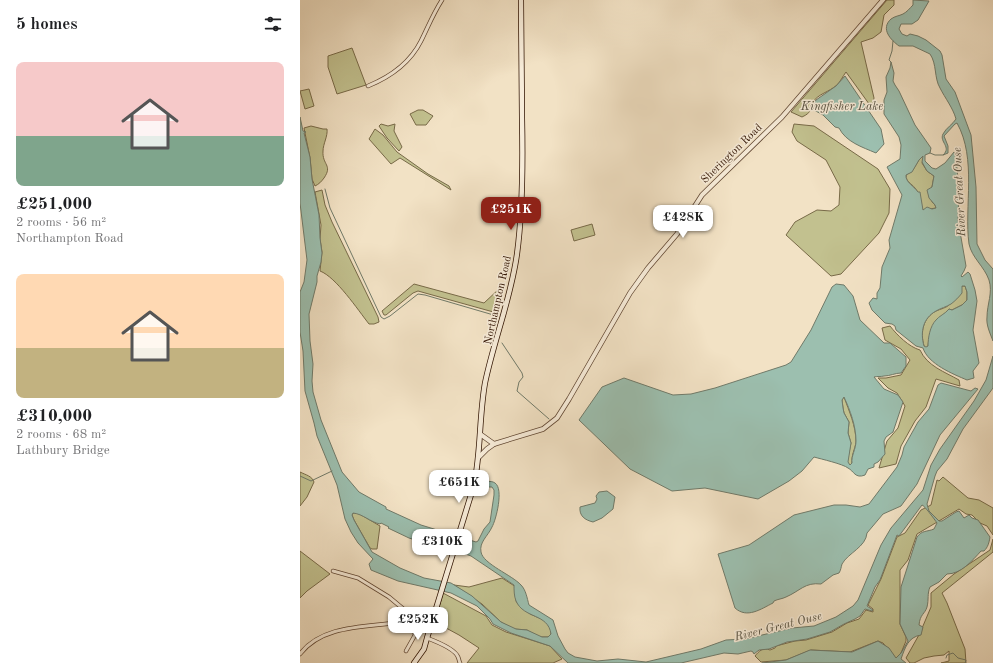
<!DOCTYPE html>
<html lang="en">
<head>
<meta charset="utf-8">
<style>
	:root { --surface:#fff; --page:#f2f2f2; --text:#202124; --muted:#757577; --accent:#8f2418 }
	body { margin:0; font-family:"Old Standard TT",serif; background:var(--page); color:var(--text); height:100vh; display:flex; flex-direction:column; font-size:15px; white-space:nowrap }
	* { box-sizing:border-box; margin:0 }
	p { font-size:13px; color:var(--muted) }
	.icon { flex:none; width:22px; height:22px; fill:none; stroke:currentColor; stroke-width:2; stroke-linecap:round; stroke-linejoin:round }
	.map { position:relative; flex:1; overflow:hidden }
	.details { display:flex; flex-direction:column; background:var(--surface); width:300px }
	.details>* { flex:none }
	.price { position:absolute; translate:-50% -34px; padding:0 9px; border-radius:8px; background:#fff; color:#222; font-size:13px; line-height:26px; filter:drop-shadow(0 1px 2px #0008) }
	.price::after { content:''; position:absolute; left:50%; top:24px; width:12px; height:9px; margin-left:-6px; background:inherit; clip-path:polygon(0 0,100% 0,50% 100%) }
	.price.selected { background:var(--accent); color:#fff }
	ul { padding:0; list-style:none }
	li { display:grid; align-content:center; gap:8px; height:212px; padding:0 16px }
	li span { display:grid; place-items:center; height:124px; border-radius:8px; color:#555 }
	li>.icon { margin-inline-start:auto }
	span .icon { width:72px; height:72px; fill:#fffc; stroke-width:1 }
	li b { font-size:17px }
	h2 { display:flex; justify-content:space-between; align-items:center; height:48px; padding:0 16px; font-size:17px }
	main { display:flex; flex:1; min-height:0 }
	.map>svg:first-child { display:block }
	.green { fill:#c2c18f; stroke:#786a48 }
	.water { fill:#9cbfaf; stroke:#707a69; fill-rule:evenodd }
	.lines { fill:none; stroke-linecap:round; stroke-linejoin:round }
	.stream { stroke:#707a69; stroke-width:1 }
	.minor-casing { stroke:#604632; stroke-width:4.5 }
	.tertiary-casing { stroke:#604632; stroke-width:5.5 }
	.secondary-casing { stroke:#2f1201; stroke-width:6 }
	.minor { stroke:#f7ecd9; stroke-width:3 }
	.tertiary { stroke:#f7ecd9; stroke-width:4 }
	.secondary { stroke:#f7ecd9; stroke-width:4.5 }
	.labels { text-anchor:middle; stroke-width:3; stroke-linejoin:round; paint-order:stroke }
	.street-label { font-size:11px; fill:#2f1201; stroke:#f7ecd9 }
	.water-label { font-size:12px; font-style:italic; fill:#554f3e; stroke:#f7ecd9 }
</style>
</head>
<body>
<main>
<section class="details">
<h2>5 homes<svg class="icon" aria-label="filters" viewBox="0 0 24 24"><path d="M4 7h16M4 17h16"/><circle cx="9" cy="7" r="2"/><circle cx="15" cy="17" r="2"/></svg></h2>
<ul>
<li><span style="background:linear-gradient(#f6c9c9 60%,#7fa58c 0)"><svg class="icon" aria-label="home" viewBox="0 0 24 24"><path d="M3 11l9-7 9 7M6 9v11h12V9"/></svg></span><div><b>£251,000</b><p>2 rooms · 56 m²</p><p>Northampton Road</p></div></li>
<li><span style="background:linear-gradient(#ffd9b3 60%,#c2b280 0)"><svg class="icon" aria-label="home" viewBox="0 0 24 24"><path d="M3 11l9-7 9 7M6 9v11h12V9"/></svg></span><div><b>£310,000</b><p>2 rooms · 68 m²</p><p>Lathbury Bridge</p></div></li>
</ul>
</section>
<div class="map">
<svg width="693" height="663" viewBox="0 0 693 663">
	<rect width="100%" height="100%" fill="#f2e2c5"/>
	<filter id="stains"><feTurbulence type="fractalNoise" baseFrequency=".005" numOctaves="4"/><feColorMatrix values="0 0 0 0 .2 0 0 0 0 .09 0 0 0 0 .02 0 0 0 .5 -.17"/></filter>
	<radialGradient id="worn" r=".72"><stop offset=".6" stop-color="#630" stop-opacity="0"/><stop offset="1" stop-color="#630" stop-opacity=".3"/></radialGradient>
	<!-- green -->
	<g class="green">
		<path d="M587,0h7v5l-10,10 -3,17 -8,6 -12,4 13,56 -2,10 -26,-36c-3,4 -6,10 -9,13 -8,7 -19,9 -24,17 -5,8 0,10 -11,15l-11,-5z"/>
		<polygon points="52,48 66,85 37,94 28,67 28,56"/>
		<polygon points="9,89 14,106 5,109 0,91"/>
		<polygon points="118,110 123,110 133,116 126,125 116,125 110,114"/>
		<polygon points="81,124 88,126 95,124 94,131 102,147 99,151 87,138 79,126"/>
		<polygon points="494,124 514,126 578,169 590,189 589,213 579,233 541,274 531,276 486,235 495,222 517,210 531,211 539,205 540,187 526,160 497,141 492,132"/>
		<path d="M11,126l12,3h4c1,7 -4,15 -4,22 -1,14 10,14 1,27 -3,4 -5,6 -9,8l-3,-7 -2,-21 -6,-30z"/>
		<polygon points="75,129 83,135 97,152 128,174 149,186 151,190 100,158 91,164 69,139"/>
		<path d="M623,155l1,3 -2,5 5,8 7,5 -2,11v15l3,3 1,3 -13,2c-3,-7 -3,-16 -8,-22 -4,-5 -9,-6 -9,-13 10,-5 9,-12 17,-20z"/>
		<path d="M22,190l3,15 7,17 46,95 1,5 -5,2h-5c-11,-14 -33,-47 -49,-53l2,-19 -2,-13 1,-14 -6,-33z"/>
		<polygon points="292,224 295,235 274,241 271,230"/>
		<polygon points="114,284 184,303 200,288 204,287 197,313 118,291 113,293 86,315 84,315 82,311"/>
		<path d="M662,286h3l2,6v8l-5,5 -10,5 -3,-1c-9,9 -21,25 -21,37l-2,2 -2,-2c-4,-14 -1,-28 12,-35 4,-2 11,-3 14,-7 5,-4 8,-12 12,-18z"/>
		<path d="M590,326c7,9 19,21 30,24 7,16 25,22 39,30l1,6 -24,-7 -10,28 -11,14 -14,25 -5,18 -17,4 8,-27 11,-13 7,-22 -8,-13 -9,-5 -10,-10h8l15,-3 9,-15 -9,-11 -16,-9 -3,-12z"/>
		<path d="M544,397c5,14 12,29 12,45 -1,7 -5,14 -4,21l-2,2 -3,-3 4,-19 -3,-10 1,-11 -5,-9 -1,-5 -1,-8z"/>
		<path d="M0,472c6,3 12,4 14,10l-7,15 -7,9z"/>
		<path d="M643,477l25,21 11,2 14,8v27l-6,-9 -7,-3 -8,-8 -6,-1 -7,-5 -42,25 -9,26 -8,10v54l6,13v4l-5,12 -5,6 -13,-16 -5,-2 -28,11 -39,-2 -25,10 -25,2 -6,-6c4,-5 8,-9 15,-6l5,-2 1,-2 19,-5 11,-1 26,-8 15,-9 12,-4 7,-9 7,2v-3l-5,-4 13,-26 16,-42 8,-4 16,-23 10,-5 6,-25 2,1z"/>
		<polygon points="53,513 58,513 80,526 77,549 72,549 70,548 54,520 52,515"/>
		<polygon points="693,539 693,552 642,593 647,603 665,649 666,663 641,663 649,661 649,651 644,655 634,656 624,658 614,663 610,663 606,658 620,633 631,607 631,593 654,574 690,550"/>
		<polygon points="0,551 30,574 7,591 0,598"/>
		<polygon points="202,578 216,587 216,601 218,604 230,614 244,620 251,627 251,636 248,637 239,637 227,630 213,629 201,622 182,604 154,585 169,587"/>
		<polygon points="143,593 186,616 192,625 206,632 250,646 262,659 253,663 167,663 179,648 159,635 135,622"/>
	</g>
	<!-- water -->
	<g class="water">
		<path d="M613,0l16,1 -11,19 -6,4h-11l-2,5 3,5 5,2 3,-2 8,2 8,4 14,11 2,4 4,24 9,13 16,43 5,52 1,57 8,16 8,9v72c-3,-8 -7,-16 -6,-24 0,-13 6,-24 2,-37 -5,-14 -17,-22 -20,-36 -5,-38 8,-85 -12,-121l-2,1 -11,12 4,10v7l-5,2c9,-8 -4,-13 0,-21 3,-6 10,-10 13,-15 -3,-11 -11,-21 -16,-31 -6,-10 -3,-24 -10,-34l-17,-8h-14c-8,-6 -19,-17 -8,-27 4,-3 8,-3 12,-5 4,-2 7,-6 10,-9z"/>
		<path d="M591,62l3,11 -1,8 2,4 4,6 16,34 16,23 -1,5 -5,2v6l7,7 4,1 9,-6 9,-11 2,4 3,36 -1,28 8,46 -2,5 -3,5 1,1 6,-5 2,2 5,16 2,11 -4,29 6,33 -6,8 1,7 -7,2c-14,-6 -39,-16 -44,-32l-7,-2 -20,-16 -1,-4 -3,-2 -7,-1 -13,-13 -3,-7 4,-5 4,1v-6l3,-5 2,-21 8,-19 -1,-8 13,-45 -15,-28 13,-8 1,-14 -2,-8 -15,-23v-14l3,-8 -1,-15 4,-9zM623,156l-1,6 5,9 7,5 -2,11 -5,3 2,8 6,7 1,3 -4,1 -5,-2 -4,3 -3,-18h-2c-4,-6 -13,-10 -12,-17l6,-3 7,-12zM662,286h3l2,6v8l-5,5 -10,5 -3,-1c-4,5 -10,7 -13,11 -6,6 -8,18 -8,26l-2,1 -2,-1c-4,-14 -1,-28 12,-35 5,-3 10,-4 15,-7 4,-3 8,-7 11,-11z"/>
		<path d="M545,76l36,53 3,15 -8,9c-14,-6 -30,-11 -37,-25l-4,-1 -12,-12 -9,-5 -1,-6 3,-4 20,-14z"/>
		<path d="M0,117l3,14 3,1 -2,1 6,24 2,22 7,36 1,23 2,15 -1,9 -4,14v6l-8,32 1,27 3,23 -1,17 1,11 8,28 21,52 17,20 27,15v2l35,16 55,17 2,-1 6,-12 6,-7 4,-27v-5l-2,-3h-16l1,-5c5,0 14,-2 18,1 9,6 1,37 -3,44 -4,9 -13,15 -11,25 2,12 31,23 40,33 5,5 6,13 8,20l24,15 5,16 7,13 3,4 7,4 22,4 21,-2 28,3 55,-13 25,-9 19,-1 47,-11 22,-2 22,-9 17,-11 5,-6 23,-55 10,-17 32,-38 8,-25 9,-16 34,-48 12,-21 7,-24v32l-30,41 -16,30 -10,12 -2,5 -8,28 2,7 10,10h3l14,-9 3,-1 5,7 5,-3 3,3 6,2 12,17c-1,6 -2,10 -6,14h-3c-9,10 -20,23 -34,23l-8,8 -9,5c-3,7 -1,12 -3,20 -2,7 -7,7 -8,18l4,2 -2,8c-13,2 -16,13 -20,24l5,4h-144l24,-3 24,-10 42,2 26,-11 11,7 7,10 5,-5 7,-12 -8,-17 1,-37 16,-50c5,-7 10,-5 17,-8l3,-6c-2,-3 -13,-18 -15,-18l-23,31 -2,-1 -17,45 -5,7 -8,19 6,4 -1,1 -7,-2 -5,7 -5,3 -11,5 -14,8 -23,7 -20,3 -18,7 -10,1 -5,4 -1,-2 -2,-1 -13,3 -14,-1 -43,10h-113l-18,-17 -39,-13 -18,-9 -3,-5 -13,-13 -26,-13 -53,-12 -27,-11 -2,-6 4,-5 -15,-16 -7,-11 -6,-13 -8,-34 -20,-49 -3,-13 -9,-32 -2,-40 -3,-19v-40l4,-10 3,-22 -7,-57zM53,513c10,1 17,9 27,11l1,-1 8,4 -1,1 21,10 31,10h9l22,8 43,29c0,5 0,11 2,16 8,18 32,12 35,33l-3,3h-6l-15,-7 -11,-1 -15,-7 -29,-26 -21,-13 -27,-5 -24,-10 -28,-16 -18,-32 -2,-5z"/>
		<path d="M536,284l8,1 9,11 7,24 24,23h6l16,14v9l-5,7c-6,0 -11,3 -17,3 -4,1 -6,0 -10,1l10,12 14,6 5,7 -10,30 -7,5 -2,4 1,13 -7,8 -4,2v3l-6,2 -3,6c-10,4 -11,-4 -17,-7 -5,-4 -27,-9 -34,-11l-12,14 -13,10 -31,18 -53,-11 -33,3 -42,-22 -51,-49 23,-33 22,-9 49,17 18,-1 24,-6 71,-23 5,-3 20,-32 21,-43zM544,397c6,13 12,29 12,44 0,8 -5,15 -4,22l-2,2 -2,-3 3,-19 -3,-10 1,-11 -5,-9 -1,-5 -1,-8z"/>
		<path d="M641,383l30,8 4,-3 3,1 -38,46 -23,49 -16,22 -18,8 -16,19c-1,14 -19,20 -25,31 -1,3 -1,6 -3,9l-6,2 -12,9c-16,-2 -21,7 -35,13 -4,2 -8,2 -12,4l-1,2c-12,6 -26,16 -38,5l-17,-54 31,-9 45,-30 40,-10h12l14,2 9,-3 28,-37 5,-12 2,-8 14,-25 11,-13 9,-24z"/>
		<path d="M307,491l8,6 -2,12 -11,9 -9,4c-8,-2 -14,-6 -13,-15l15,-4 2,-4 -1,-3 3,-4z"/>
	</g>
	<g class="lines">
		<!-- stream -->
		<g class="stream">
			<polyline points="591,62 589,60 592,51 593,41"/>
			<polyline points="630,153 635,155 643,155"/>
			<polyline points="25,189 30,208 81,317 84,319 90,316 118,294 125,295 197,316"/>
			<polyline points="202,343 222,373 223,377 219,382 217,391 249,419"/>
			<polyline points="0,476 11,481 32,471"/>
			<polyline points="646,658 647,655 653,653 658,658 666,660 665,663"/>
		</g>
		<!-- minor casing -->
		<g class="minor-casing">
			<g id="minor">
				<path d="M68,86c22,-9 42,-23 53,-45 7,-14 12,-27 21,-41"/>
				<polyline points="33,571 58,578 89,597 107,612 108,619"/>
				<path d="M127,638c8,3 28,11 31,19 1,2 1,4 2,6"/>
				<polyline points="106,651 115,635 113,618"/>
				<path d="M0,654c21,-28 62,-27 94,-31 6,-1 12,-5 18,-5 6,0 14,5 20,7"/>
			</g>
		</g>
		<!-- tertiary casing -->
		<g class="tertiary-casing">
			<g id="tertiary">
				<polyline points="180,434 194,444"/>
				<polyline points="178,458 187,449 194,444 243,429 257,418 269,399 330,293 348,268 377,234 402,195 482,117 583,0"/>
			</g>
		</g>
		<!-- secondary casing -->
		<g class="secondary-casing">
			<path id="secondary" d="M114,663l10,-14 3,-11 47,-153c7,-33 5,-68 11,-102 9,-43 26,-85 32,-129 6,-45 6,-90 5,-136 0,-39 -1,-79 -1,-118"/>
		</g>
		<!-- minor -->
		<use href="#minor" class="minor"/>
		<!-- tertiary -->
		<use href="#tertiary" class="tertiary"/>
		<!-- secondary -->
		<use href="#secondary" class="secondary"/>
	</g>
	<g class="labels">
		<!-- street labels -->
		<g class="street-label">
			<text transform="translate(431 153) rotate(-44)" y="4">Sherington Road</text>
			<text transform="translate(197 300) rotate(-77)" y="4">Northampton Road</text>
		</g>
		<!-- water labels -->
		<g class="water-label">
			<text x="542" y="110">Kingfisher Lake</text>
			<text transform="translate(659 192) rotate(-93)" y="4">River Great Ouse</text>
			<text transform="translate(478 626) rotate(-14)" y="4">River Great Ouse</text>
		</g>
	</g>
	<rect width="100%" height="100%" filter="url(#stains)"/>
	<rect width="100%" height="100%" fill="url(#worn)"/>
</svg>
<b class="price selected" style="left:211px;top:231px">£251K</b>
<b class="price" style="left:383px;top:239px">£428K</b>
<b class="price" style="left:159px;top:504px">£651K</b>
<b class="price" style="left:142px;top:563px">£310K</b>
<b class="price" style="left:118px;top:641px">£252K</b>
</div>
</main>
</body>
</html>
